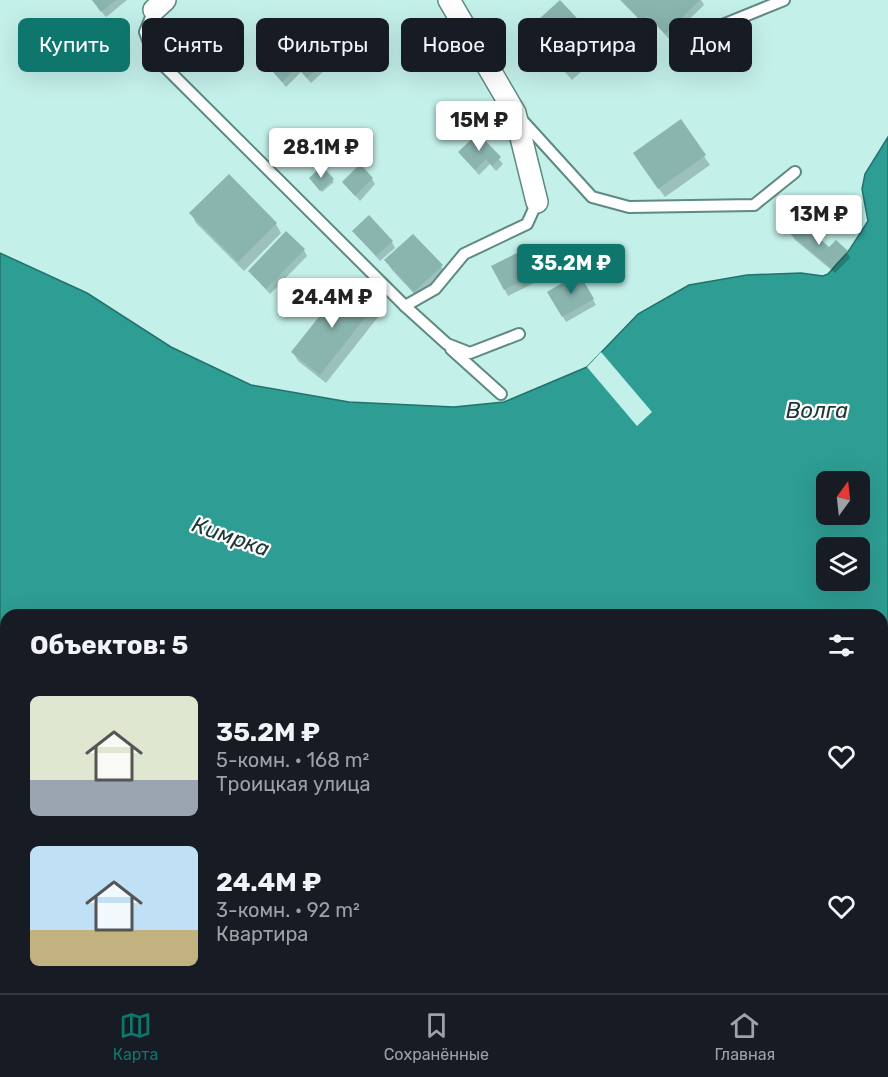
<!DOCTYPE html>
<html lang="ru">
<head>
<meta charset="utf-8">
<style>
	:root { --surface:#171b24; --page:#20242c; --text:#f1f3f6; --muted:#9ea1a6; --line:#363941; --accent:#0f766e }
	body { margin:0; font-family:Rubik,sans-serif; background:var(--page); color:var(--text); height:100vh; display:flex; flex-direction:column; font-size:22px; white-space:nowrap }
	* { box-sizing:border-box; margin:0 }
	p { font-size:20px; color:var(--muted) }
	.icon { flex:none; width:33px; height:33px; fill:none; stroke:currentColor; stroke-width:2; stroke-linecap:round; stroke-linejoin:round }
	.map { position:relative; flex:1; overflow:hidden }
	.details { position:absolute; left:0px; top:609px; width:888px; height:384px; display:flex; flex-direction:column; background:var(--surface); border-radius:18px 18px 0 0; box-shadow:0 6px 24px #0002 }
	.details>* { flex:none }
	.top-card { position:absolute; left:18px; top:18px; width:852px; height:54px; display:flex; gap:12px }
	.needle { width:39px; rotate:15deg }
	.tools { position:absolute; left:816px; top:471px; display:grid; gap:12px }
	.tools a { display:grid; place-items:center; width:54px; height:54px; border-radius:9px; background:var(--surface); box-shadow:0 6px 24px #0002; font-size:30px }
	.price { position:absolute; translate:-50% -51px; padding:0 14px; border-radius:6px; background:#fff; color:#222; font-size:20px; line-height:39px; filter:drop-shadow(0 2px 3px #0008) }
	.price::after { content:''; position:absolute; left:50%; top:36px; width:18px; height:14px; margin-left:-9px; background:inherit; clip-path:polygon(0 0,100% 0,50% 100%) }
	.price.selected { background:var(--accent); color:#fff }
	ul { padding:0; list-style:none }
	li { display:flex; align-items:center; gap:18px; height:150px; padding:0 30px }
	li span { display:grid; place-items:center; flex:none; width:168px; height:120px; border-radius:9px; color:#555 }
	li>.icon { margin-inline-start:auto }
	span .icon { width:72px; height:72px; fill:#fffc; stroke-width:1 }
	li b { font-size:26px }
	h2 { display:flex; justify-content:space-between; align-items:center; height:72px; padding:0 30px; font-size:26px }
	.chip { padding:0 21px; border-radius:9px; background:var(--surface); box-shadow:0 6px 24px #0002; font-size:21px; line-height:54px }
	.chip.selected { background:var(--accent); color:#fff }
	.tabs { display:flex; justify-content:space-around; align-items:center; height:84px; border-top:2px solid var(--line); background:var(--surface); font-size:16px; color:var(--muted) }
	.tabs a { display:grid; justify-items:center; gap:3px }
	.tabs .selected { color:var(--accent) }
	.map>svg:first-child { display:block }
	.water { fill:#2e9d93; stroke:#21736c; stroke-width:1.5; fill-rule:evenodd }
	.pier { fill:#c4f0ea }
	.shadow { fill:#0003 }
	.building { fill:#8ab4ae }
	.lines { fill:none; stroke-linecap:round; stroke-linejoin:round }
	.service-casing { stroke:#5f8983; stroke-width:14 }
	.minor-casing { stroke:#5f8983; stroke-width:24 }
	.service { stroke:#fff; stroke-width:10 }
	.minor { stroke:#fff; stroke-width:21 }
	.labels { text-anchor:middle; stroke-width:4.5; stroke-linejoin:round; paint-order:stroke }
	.water-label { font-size:22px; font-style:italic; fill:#1f3734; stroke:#fff }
</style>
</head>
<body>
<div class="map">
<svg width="888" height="993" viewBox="0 0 888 993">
	<rect width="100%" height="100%" fill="#c4f0ea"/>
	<!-- water -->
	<path class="water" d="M888,137v856h-436l-3,-6h433v-372h-876v189l-6,-4v-547l87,40 84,54 80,38 98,17 105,5 50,-5 83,-35 51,-53 51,-29 58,-10 54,-2 22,3 5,-2 22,-25 18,-28 -6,-32 3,-15zM826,482h34v32h-34zM826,548h34v32h-34z"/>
	<!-- pier -->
	<polygon class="pier" points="601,352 652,412 637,426 587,367"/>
	<!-- shadow -->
	<g class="shadow">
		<polygon points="92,0 127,0 106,17"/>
		<polygon points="620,0 701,0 704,5 669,39 652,20 646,26"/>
		<polygon points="530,29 598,42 603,52 572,80 535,38"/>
		<polygon points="300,54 321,64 325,70 311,83 301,72 286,87 260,55"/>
		<polygon points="680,121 710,165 665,197 640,163"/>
		<polygon points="478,135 503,164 496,171 490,164 479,175 460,153"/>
		<polygon points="372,179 375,184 360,201 344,183"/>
		<polygon points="332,180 334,182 322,192 312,181"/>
		<polygon points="191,213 276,224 281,233 244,271 196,223"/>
		<polygon points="354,231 392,242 395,248 380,261"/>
		<polygon points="286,234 304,250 307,256 270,294 249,271"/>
		<polygon points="791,234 829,249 847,252 850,258 835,273 795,240"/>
		<polygon points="530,248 546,277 508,296 493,267"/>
		<polygon points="386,261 441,266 447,275 420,300 392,270"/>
		<polygon points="578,275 596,305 566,322 549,292"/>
		<polygon points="373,307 378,317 326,383 298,361 293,352"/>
	</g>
	<!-- building -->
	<g class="building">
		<polygon points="92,0 116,0 101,12"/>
		<polygon points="560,0 599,42 566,71 528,29"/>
		<polygon points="621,0 700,0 665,34 648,16 641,21"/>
		<polygon points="282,33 300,52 307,46 323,63 307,78 297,67 282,82 258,55"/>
		<polygon points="681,119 706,155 658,189 633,153"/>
		<polygon points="478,133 501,157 492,166 486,159 475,170 458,152"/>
		<polygon points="360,164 373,178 355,196 342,182"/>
		<polygon points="322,166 334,179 320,191 309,178"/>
		<polygon points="229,174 277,223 238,262 189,213"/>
		<polygon points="369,215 393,241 376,256 352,231"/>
		<polygon points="801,222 829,247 836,240 848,251 831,268 789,233"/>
		<polygon points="286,231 305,249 266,289 248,271"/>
		<polygon points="413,234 443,265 414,292 384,260"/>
		<polygon points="531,246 543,270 504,290 491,266"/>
		<polygon points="579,273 594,299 562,317 547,292"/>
		<polygon points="345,284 374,306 320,375 291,352"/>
	</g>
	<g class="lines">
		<!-- service casing -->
		<g class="service-casing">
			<g id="service">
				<polyline points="154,10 145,32 154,56 405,306 447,344 470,353 519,334"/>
				<polyline points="693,37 784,0"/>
				<polyline points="522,120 592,197 629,207 754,205 795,172"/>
				<polyline points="405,306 435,289 464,254 527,224 537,202"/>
				<polyline points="451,349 501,394"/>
			</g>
		</g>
		<!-- minor casing -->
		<g class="minor-casing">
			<g id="minor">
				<polyline points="449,0 515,113 537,202"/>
				<polyline points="154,10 165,0"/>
				<polyline points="0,845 6,849"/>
				<polyline points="110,993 114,987"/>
			</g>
		</g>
		<!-- service -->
		<use href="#service" class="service"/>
		<!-- minor -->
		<use href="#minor" class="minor"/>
	</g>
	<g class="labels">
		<!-- water labels -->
		<g class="water-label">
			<text x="817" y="418">Волга</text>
			<text transform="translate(231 536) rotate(19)" y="8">Кимрка</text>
		</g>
	</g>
</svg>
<div class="tools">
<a><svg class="needle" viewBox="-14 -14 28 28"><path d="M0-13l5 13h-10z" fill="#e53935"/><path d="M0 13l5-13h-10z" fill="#9ea1a6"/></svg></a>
<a><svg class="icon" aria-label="layers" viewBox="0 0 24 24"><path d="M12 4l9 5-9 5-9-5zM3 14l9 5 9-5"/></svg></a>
</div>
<b class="price" style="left:479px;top:152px">15M ₽</b>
<b class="price" style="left:321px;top:179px">28.1M ₽</b>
<b class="price" style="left:819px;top:246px">13M ₽</b>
<b class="price selected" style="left:571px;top:295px">35.2M ₽</b>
<b class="price" style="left:332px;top:329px">24.4M ₽</b>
<div class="top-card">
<a class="chip selected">Купить</a>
<a class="chip">Снять</a>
<a class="chip">Фильтры</a>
<a class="chip">Новое</a>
<a class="chip">Квартира</a>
<a class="chip">Дом</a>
</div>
<section class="details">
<h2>Объектов: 5<svg class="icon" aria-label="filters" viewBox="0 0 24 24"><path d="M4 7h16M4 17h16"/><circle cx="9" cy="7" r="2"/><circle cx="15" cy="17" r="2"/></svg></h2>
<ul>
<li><span style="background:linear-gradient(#dfe7d0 70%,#9aa5b1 0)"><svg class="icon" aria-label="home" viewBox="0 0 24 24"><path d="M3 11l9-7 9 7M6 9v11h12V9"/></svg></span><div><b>35.2M ₽</b><p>5-комн. · 168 m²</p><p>Троицкая улица</p></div><svg class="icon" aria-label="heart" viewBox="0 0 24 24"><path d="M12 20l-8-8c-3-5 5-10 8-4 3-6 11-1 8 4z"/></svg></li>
<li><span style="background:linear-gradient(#bfe0f5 70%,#c2b280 0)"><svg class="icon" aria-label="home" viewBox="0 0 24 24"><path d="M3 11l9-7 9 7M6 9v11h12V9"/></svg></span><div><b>24.4M ₽</b><p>3-комн. · 92 m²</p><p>Квартира</p></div><svg class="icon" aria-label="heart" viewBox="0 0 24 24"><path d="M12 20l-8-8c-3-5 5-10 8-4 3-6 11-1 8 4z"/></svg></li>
</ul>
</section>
</div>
<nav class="tabs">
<a class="selected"><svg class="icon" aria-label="map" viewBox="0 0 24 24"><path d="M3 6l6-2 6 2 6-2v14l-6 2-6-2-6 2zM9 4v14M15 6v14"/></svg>Карта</a>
<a><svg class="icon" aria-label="saved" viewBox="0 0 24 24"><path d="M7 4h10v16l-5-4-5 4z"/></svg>Сохранённые</a>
<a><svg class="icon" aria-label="home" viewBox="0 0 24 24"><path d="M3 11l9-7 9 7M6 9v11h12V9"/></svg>Главная</a>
</nav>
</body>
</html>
